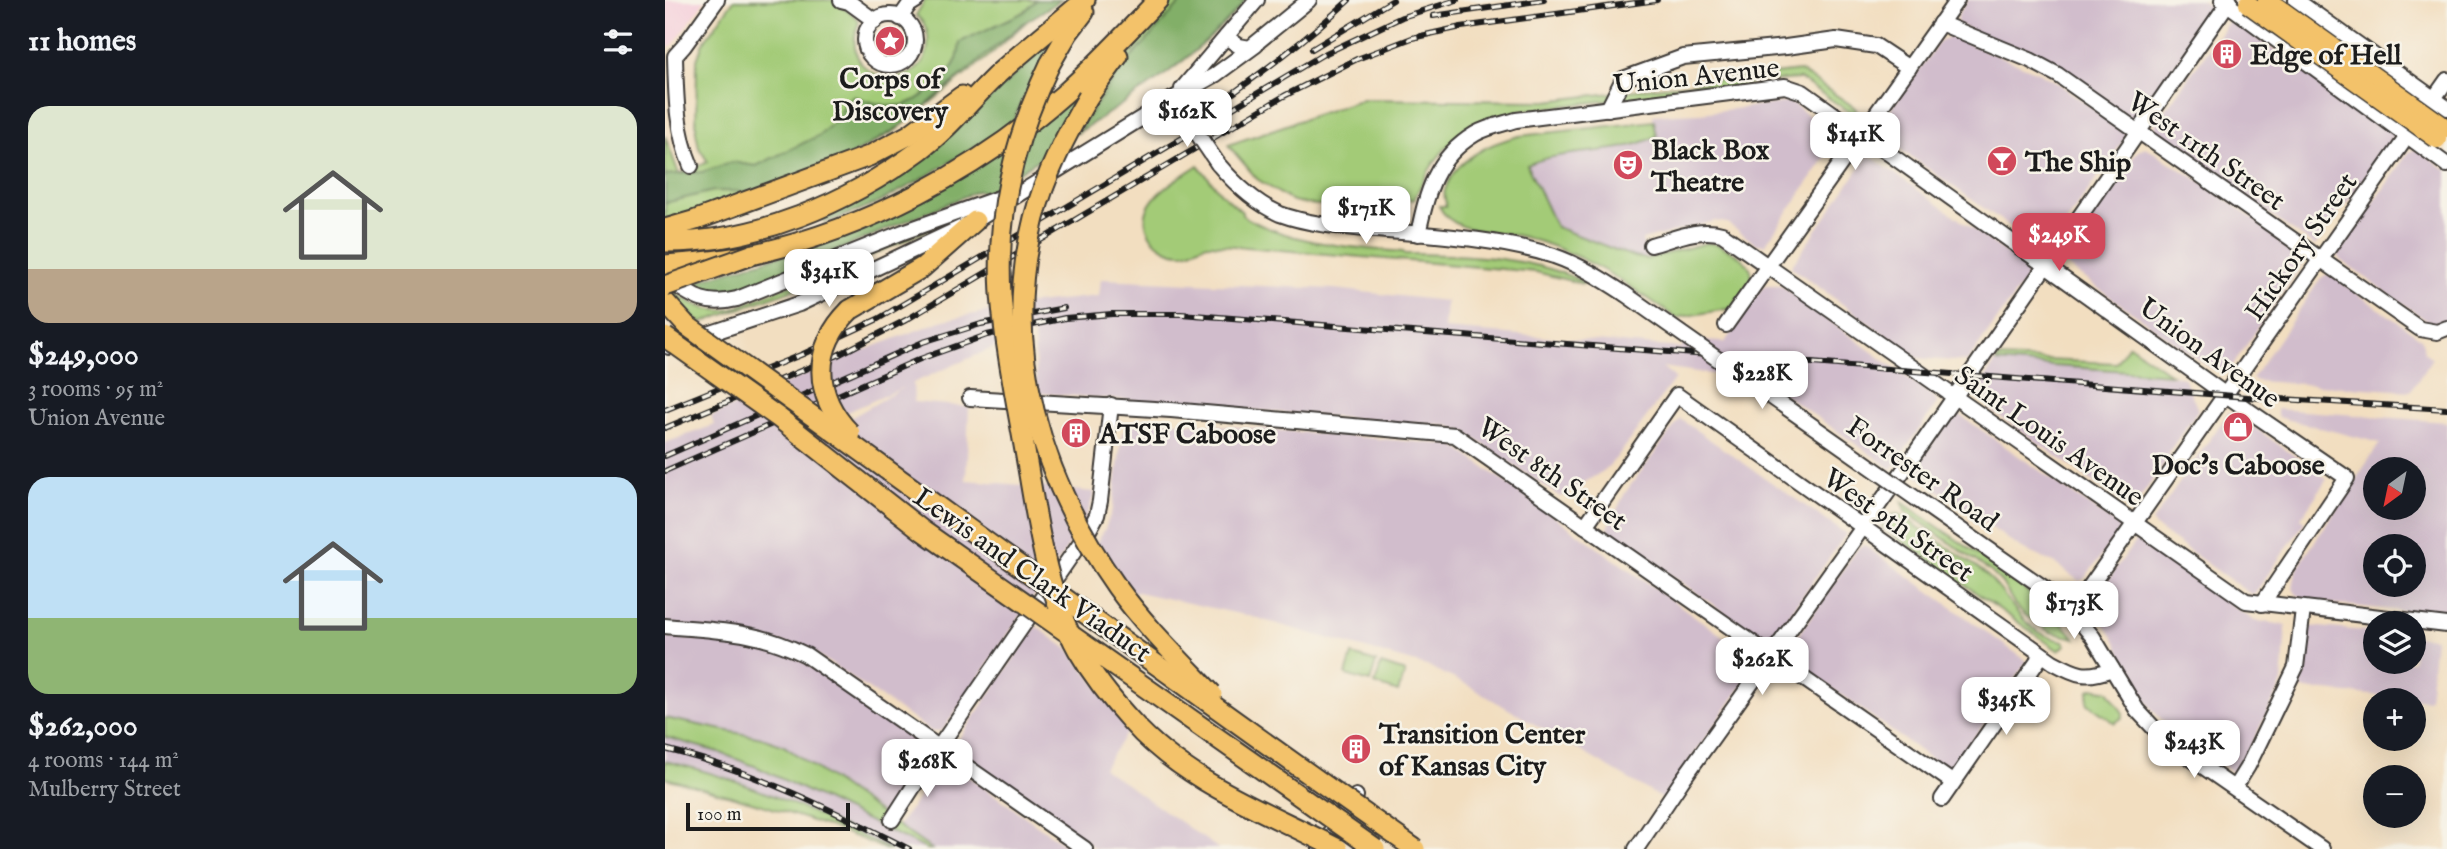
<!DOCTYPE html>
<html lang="en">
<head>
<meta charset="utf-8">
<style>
	:root { --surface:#171b24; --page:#20242c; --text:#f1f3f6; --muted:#9ea1a6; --accent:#d1495b }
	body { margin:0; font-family:"IM FELL English",serif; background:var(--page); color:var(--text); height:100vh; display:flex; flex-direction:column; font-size:26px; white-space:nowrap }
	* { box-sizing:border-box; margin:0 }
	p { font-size:23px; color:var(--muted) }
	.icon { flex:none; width:38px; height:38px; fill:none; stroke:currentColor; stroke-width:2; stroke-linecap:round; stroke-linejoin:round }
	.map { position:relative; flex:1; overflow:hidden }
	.drawer { display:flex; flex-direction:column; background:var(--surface); width:665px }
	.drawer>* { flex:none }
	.needle { width:46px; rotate:213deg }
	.controls { position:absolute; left:1698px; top:457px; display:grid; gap:14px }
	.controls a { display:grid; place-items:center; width:63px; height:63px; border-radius:50%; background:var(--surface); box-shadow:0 7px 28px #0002; font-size:35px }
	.scale { position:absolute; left:21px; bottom:18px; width:164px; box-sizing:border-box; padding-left:7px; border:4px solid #1c1c1c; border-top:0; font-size:19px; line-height:24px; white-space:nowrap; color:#1c1c1c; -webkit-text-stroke:5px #f7f3e8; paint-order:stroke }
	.price { position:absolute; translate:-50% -60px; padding:0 16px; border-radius:14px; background:#fff; color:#222; font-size:23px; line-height:46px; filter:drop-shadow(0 2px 4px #0008) }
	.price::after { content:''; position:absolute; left:50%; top:42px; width:21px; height:16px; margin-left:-10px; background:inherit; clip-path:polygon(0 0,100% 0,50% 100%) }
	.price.selected { background:var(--accent); color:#fff }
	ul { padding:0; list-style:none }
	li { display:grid; align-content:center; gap:14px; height:371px; padding:0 28px }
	li span { display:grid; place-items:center; height:217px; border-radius:21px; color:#555 }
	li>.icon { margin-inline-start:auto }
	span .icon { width:126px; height:126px; fill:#fffc; stroke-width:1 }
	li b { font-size:30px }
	h2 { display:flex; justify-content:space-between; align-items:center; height:84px; padding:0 28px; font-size:30px }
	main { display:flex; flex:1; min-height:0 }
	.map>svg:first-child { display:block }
	.built { fill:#f5cfdb }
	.industrial { fill:#d1bdcc; fill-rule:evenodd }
	.green { fill:#a3cb77; stroke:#60744a; stroke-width:2 }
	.forest { fill:#82af68; stroke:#4f6642; stroke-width:2 }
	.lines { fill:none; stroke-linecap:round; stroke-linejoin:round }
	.minor-casing { stroke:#3c3935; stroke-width:18 }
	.highway-casing { stroke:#3c3935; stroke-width:23 }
	.minor { stroke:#fff; stroke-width:14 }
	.highway { stroke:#f3c26a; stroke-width:19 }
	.rail-casing { stroke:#1c1c1c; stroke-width:6 }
	.rail { stroke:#f7f3e8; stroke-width:3.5; stroke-dasharray:10; stroke-linecap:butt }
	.minor-bridge-casing { stroke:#3c3935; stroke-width:18; stroke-linecap:butt }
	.major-bridge-casing { stroke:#3c3935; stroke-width:21; stroke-linecap:butt }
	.highway-bridge-casing { stroke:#3c3935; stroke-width:23; stroke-linecap:butt }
	.minor-bridge { stroke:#fff; stroke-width:14 }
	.major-bridge { stroke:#f3c26a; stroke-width:18 }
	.highway-bridge { stroke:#f3c26a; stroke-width:19 }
	.labels { text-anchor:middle; stroke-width:5; stroke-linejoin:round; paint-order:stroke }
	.poi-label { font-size:28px; font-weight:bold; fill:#1c1c1c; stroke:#f7f3e8; text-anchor:start }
	.street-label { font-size:28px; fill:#1c1c1c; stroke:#f7f3e8 }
</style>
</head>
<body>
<main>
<section class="drawer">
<h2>11 homes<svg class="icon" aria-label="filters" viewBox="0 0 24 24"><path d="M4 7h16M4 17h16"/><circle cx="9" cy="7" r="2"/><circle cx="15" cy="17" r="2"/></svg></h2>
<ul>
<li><span style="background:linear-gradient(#dfe7d0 75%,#b9a48a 0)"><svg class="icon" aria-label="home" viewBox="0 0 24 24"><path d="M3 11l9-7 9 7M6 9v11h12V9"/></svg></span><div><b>$249,000</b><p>3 rooms · 95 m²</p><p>Union Avenue</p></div></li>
<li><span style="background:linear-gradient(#bfe0f5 65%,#8fb573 0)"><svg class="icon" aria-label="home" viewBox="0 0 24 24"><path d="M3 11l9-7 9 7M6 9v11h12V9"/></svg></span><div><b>$262,000</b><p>4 rooms · 144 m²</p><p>Mulberry Street</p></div></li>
</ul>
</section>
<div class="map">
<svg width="1782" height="849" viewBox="0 0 1782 849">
	<rect width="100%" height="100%" fill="#f7f3e8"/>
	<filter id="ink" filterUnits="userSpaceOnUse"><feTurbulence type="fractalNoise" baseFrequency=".0143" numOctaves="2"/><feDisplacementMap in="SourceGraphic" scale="14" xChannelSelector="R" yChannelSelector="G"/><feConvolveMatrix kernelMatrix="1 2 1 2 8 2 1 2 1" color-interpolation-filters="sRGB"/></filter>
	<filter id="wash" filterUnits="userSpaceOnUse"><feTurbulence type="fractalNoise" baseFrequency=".00686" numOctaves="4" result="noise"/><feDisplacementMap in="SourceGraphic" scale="28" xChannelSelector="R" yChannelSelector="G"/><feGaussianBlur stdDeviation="1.57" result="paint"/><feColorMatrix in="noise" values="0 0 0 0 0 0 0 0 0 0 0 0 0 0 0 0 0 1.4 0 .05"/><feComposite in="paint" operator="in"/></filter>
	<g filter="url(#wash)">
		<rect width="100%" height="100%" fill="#f2dec0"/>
		<!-- built -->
		<polygon class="built" points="0,0 40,0 8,45 3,47 0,47"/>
		<!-- industrial -->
		<g class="industrial">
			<polygon points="1303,0 1536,0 1548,9 1547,13 1473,118 1470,120 1292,23 1293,15"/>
			<polygon points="1567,21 1730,133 1728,140 1650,246 1493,137 1489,132 1491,123 1563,22"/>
			<polygon points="1285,36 1373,72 1397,86 1461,133 1461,137 1382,249 1377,249 1218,137 1217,129 1214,126 1274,42"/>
			<polygon points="1125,102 1174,138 1100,245 1091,244 1062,223 1050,221 977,240 982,259 969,257 891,227 862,165 881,157 975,144 991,135 988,115 1035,113"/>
			<polygon points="1480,147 1541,185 1595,224 1637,264 1565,369 1547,369 1403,267 1398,261 1399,256 1472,152"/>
			<polygon points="1750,149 1782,170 1782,321 1775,325 1768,325 1675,260 1673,254 1744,152"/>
			<polygon points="1205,156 1363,268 1361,279 1302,362 1252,358 1126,267 1202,157"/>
			<polygon points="1662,274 1669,277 1757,339 1759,352 1767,358 1746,391 1592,381 1587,379 1656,278"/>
			<path d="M436,279l233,10 112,12 -2,28 238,19 1,-8 42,2 37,-54 5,-3h14l154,113 2,5 -45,66 -126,-87 -104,-15 13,11 -58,79 -12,13 -45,27 -95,-65 -16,-6 -412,-33 -3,-60 -39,14 -82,36 1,19 55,5 -3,73 129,12 -11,31 -141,207 -11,2 -126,-85 -141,-24v-180l49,-18 -3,-9 135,-59 98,-37 82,-16 73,-8zM239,387l-91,53 -33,-3 29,-8z"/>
			<polygon points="1331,362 1514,376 1520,379 1533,410 1503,453 1505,455 1469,507 1466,508 1324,409 1326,406 1309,394"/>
			<path d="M1612,409l170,13v193l-138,-13 -13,-8 -3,-6 3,-18 84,-127 -103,-26zM1710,469h38v39h-38zM1710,546h38v38h-38z"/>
			<polygon points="1564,412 1572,415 1662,479 1636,518 1640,522 1589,594 1584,593 1489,526 1487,522"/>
			<polygon points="1292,413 1454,526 1454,532 1419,579 1414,581 1389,563 1357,549 1250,474 1250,469 1287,415"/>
			<polygon points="479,419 788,445 1090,659 1090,667 998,799 802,685 765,667 584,616 463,590 431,543 440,529 448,507 457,433 468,423"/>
			<polygon points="1015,419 1181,534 1104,644 946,533 943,528 960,493"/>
			<polygon points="1471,540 1476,542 1590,621 1621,625 1617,683 1571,775 1505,727 1490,713 1469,685 1451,642 1432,613 1431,602 1433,594"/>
			<polygon points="1199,545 1362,661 1287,770 1280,769 1122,656 1123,650 1193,548"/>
			<polygon points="371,626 405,651 465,728 438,768 554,849 431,849 294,751 291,746 293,740"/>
			<polygon points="1643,626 1710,632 1710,662 1748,662 1748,636 1770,638 1764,700 1636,689"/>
			<polygon points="0,636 103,647 135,659 264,751 221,816 119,746 97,738 0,718"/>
			<polygon points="0,737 53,752 92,767 261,849 225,849 123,801 61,778 0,761"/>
			<polygon points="279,762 284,763 406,849 266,849 233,826"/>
		</g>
		<!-- green -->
		<g class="green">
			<path d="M69,0h99l24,18 2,4c-25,63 67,75 69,22 1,-13 -3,-21 -12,-29l9,-15h125l-61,56 -94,75 -110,62 -120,28v-85l14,38 29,-12 -9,-14 -3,-16 1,-72 6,-17z"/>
			<polygon points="509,0 518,0 411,134 446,75"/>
			<polygon points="1135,71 1189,107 1192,111 1186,113 1135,79 1109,81 1108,74"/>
			<path d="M1085,76l1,8 -234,27c-54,11 -82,39 -103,89l-6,-1 -9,8 -10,3 -84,-6 -15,-4 -33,-21 -29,-34 134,-46 185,2z"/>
			<path d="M989,121l3,15c-40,21 -89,11 -130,29l29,62 78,30 13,2 59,-16c14,-1 51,19 45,36 -3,10 -14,20 -19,29l-56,10c-49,-35 -96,-67 -156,-82 -27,-6 -67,-1 -81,-30h7c0,-5 -3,-11 -1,-16 10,-31 45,-47 74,-54z"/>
			<path d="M533,165l23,28 21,19v3c47,29 106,32 161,37l2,2c60,1 123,1 179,28l-1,2 -47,-12 -325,-28c-11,-1 -19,10 -30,9 -10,0 -23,-7 -29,-15 -24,-34 23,-57 46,-73z"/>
			<path d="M282,222l-145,64 -101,37 -30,-23 -6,-14c22,15 40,29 68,23l139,-59z"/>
			<polygon points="1464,345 1506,374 1331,362 1333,358 1451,363"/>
			<path d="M1237,502c56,40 128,82 173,136l-25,-6 -25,-17 -10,-10 -13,-22 -11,-11 -86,-61z"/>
			<path d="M1234,514l82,56c30,24 38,64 83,71l1,4 -6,6 -177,-124 10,-12z"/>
			<polygon points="687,655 711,662 705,682 681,675"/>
			<polygon points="716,664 740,672 733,692 710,684"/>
			<polygon points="1428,688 1443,691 1458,713 1458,717 1450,723 1422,703 1424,690"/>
			<polygon points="0,718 97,738 119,746 266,849 261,849 92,767 53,752 0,737"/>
			<path d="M0,761c80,18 152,53 225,88h-5c-71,-31 -146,-51 -220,-71z"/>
		</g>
		<!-- forest -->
		<g class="forest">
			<path d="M371,0h25l-39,24 -118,100 -98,58 -38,10 -54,-1 -49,12v-28l37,-3 30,-10 24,4 64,-31 17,-16 10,-18 6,-5c14,5 34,12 49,9 18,-3 48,-30 55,-46 2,-5 2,-12 3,-17l64,-30z"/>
			<path d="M518,0h63c-46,56 -109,95 -170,134l44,-64z"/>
			<polygon points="379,46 384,51 358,99 348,122 317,143 250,183 211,204 160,223 156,215 284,131 331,93"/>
			<polygon points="411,94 415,98 398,123 382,154 324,192 312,191 65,296 43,296 29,289 35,280 152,244"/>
		</g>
	</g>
	<g filter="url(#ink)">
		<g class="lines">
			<!-- minor casing -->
			<g class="minor-casing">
				<g id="minor">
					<polyline points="176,0 184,2 210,21"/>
					<polyline points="1557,0 1782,165"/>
					<polyline points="1631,0 1782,108"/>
					<circle cx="225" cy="40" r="25"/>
					<polyline points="235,18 244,5 252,0"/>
					<polyline points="1275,23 1365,60 1393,75 1755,329 1772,332 1782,328"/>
					<polyline points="561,37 574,46 585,48 644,0"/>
					<polyline points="517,89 592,0"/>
					<polyline points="943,109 958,79 1018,57 1121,47 1171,40 1211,46 1244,68"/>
					<path d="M553,164c17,20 37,39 62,50 30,11 64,13 95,16 59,5 122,8 179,26 26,9 48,23 71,38"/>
					<path d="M26,166c-15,-35 -15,-72 -16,-110l9,-10 33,-46"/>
					<path d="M753,234c9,-42 17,-76 57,-100 12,-7 28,-10 41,-14l269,-34 18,6 423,303 121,83 -85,126"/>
					<path d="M986,245c22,-6 48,-18 71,-11l524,367 201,24"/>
					<path d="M3,280c25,17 38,27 69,19l166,-67 101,-36"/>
					<polyline points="1061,325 1292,0"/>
					<polyline points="4,347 134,304 310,221 509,98 550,75 591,45"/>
					<polyline points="305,398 506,410 790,435 1287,782"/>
					<polyline points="1253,500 1385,592 1407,612 1428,637 1472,710 1501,741 1657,849"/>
					<path d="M920,526l92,-131 376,267c24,13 33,17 59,7"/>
					<polyline points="1407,612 1782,80"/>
					<path d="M0,626c54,5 91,4 141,29l279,194"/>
					<polyline points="1570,787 1583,766 1631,667 1638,609"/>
					<polyline points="1277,799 1377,655"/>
					<polyline points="227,820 274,747 424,530 432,515 435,501 446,405"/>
					<polyline points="655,848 691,796"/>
					<polyline points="971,849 1018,779 1238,471 1565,0"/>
				</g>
			</g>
			<!-- highway casing -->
			<g class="highway-casing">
				<g id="highway">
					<polyline points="385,64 403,33 419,12"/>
					<polyline points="423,97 453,56"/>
					<polyline points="0,229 31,220 204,156 244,135 297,96"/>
					<path d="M0,242c91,1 183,-39 255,-92 30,-22 53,-53 80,-78 28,-25 57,-48 85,-72"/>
					<path d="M0,265c29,-2 61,-5 90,-11 113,-26 222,-83 309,-160 33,-29 63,-62 94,-94"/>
					<polyline points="0,302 21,325"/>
					<polyline points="185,310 258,267 310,221"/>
				</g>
			</g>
			<!-- minor -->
			<use href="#minor" class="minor"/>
			<!-- highway -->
			<use href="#highway" class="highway"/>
			<!-- rail casing -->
			<g class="rail-casing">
				<g id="rail">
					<polyline points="768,16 879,0"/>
					<polyline points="647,49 728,0"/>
					<path d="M538,115c51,-37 100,-72 146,-115"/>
					<polyline points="0,410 138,354 213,319 657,55 737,17 792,0"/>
					<polyline points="0,428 171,356 241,320 619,96 692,59 747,38 796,27 992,0"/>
					<polyline points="0,456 258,342 316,324 399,308"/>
					<polyline points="0,471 255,359 322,335 400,318 447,314 516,314 1582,397 1782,409"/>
					<path d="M0,749c87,21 165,60 244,100"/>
				</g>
			</g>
			<!-- rail -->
			<use href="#rail" class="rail"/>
			<!-- minor-bridge casing -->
			<g class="minor-bridge-casing">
				<g id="minor-bridge">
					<polyline points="519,114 553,164"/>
					<polyline points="960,294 1253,500"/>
				</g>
			</g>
			<!-- major-bridge casing -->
			<g class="major-bridge-casing">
				<g id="major-bridge">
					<polyline points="1602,0 1781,128"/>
					<polyline points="1583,4 1772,139"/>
				</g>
			</g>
			<!-- highway-bridge casing -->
			<g class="highway-bridge-casing">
				<g id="highway-bridge">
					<path d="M385,64c-35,72 -54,150 -49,230 4,53 15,105 24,157 12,67 20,139 53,199 15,26 34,50 54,72 54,61 136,90 206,127"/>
					<path d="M423,97c-22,38 -43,78 -54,121 -34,130 7,262 83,369 28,39 63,73 95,107"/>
					<polyline points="0,286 89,254"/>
					<path d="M185,310c-38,38 -37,85 0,123"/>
					<path d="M21,325c243,174 484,352 729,524"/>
					<polyline points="0,337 114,418 258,531 710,849"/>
				</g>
			</g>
			<!-- minor-bridge -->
			<use href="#minor-bridge" class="minor-bridge"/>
			<!-- major-bridge -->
			<use href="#major-bridge" class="major-bridge"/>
			<!-- highway-bridge -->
			<use href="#highway-bridge" class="highway-bridge"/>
		</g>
	</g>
	<!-- icons -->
	<defs>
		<g id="sight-disc" transform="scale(1.575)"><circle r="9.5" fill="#d1495b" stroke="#f7f3e8"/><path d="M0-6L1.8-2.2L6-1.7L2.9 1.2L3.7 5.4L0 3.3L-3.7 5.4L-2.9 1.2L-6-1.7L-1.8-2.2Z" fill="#fff"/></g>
		<g id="building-disc" transform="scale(1.575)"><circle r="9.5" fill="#d1495b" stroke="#f7f3e8"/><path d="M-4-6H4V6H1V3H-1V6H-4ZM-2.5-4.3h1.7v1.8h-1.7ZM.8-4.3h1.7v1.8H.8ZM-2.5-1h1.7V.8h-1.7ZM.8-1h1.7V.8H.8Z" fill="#fff"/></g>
		<g id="bar-disc" transform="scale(1.575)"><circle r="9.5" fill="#d1495b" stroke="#f7f3e8"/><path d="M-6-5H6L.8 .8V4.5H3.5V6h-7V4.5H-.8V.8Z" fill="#fff"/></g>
		<g id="theatre-disc" transform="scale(1.575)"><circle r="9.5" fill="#d1495b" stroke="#f7f3e8"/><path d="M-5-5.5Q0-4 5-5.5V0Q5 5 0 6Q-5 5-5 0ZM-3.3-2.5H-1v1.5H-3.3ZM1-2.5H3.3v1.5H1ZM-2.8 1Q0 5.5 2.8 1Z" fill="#fff"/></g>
		<g id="shop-disc" transform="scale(1.575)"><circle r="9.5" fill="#d1495b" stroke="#f7f3e8"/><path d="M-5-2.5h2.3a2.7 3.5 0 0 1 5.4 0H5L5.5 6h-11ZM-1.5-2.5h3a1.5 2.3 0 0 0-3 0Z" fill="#fff"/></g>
	</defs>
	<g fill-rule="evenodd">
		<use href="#sight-disc" x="225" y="41"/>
		<use href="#building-disc" x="1562" y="54"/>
		<use href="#bar-disc" x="1337" y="161"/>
		<use href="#theatre-disc" x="963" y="165"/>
		<use href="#shop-disc" x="1573" y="427"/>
		<use href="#building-disc" x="411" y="433"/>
		<use href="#building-disc" x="691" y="749"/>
	</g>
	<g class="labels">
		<!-- poi labels -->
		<g class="poi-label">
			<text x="1585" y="64">Edge of Hell</text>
			<text x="225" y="88" text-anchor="middle">Corps of<tspan x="225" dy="32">Discovery</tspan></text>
			<text x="986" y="159">Black Box<tspan x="986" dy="32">Theatre</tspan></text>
			<text x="1360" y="171">The Ship</text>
			<text x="434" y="443">ATSF Caboose</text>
			<text x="1573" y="474" text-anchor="middle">Doc's Caboose</text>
			<text x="714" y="743">Transition Center<tspan x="714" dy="32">of Kansas City</tspan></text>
		</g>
		<!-- street labels -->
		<g class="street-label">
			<text transform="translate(1031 75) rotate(-6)" y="10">Union Avenue</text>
			<text transform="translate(1542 150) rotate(35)" y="10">West 11th Street</text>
			<text transform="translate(1635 246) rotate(-55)" y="10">Hickory Street</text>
			<text transform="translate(1545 352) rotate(36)" y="10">Union Avenue</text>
			<text transform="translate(1385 435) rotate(35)" y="10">Saint Louis Avenue</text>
			<text transform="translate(888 473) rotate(35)" y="10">West 8th Street</text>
			<text transform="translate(1258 473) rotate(35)" y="10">Forrester Road</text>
			<text transform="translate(1234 524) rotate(35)" y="10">West 9th Street</text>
			<text transform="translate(368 574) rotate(35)" y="10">Lewis and Clark Viaduct</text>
		</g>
	</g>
</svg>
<div class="controls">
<a><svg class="needle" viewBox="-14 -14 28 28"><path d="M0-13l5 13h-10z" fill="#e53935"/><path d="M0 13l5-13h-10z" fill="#9ea1a6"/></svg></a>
<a><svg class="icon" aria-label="locate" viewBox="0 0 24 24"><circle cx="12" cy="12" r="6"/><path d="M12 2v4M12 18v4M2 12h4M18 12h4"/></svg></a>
<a><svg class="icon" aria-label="layers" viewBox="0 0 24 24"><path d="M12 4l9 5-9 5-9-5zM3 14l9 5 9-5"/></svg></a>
<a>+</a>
<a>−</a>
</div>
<div class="scale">100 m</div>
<b class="price" style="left:522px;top:149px">$162K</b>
<b class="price" style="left:1190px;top:172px">$141K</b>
<b class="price" style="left:701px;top:246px">$171K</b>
<b class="price selected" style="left:1394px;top:273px">$249K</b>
<b class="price" style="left:164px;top:309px">$341K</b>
<b class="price" style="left:1097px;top:411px">$228K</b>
<b class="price" style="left:1409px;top:641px">$173K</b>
<b class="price" style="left:1097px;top:697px">$262K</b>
<b class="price" style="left:1341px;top:737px">$345K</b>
<b class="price" style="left:1529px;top:780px">$243K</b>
<b class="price" style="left:262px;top:799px">$268K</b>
</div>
</main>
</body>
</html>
